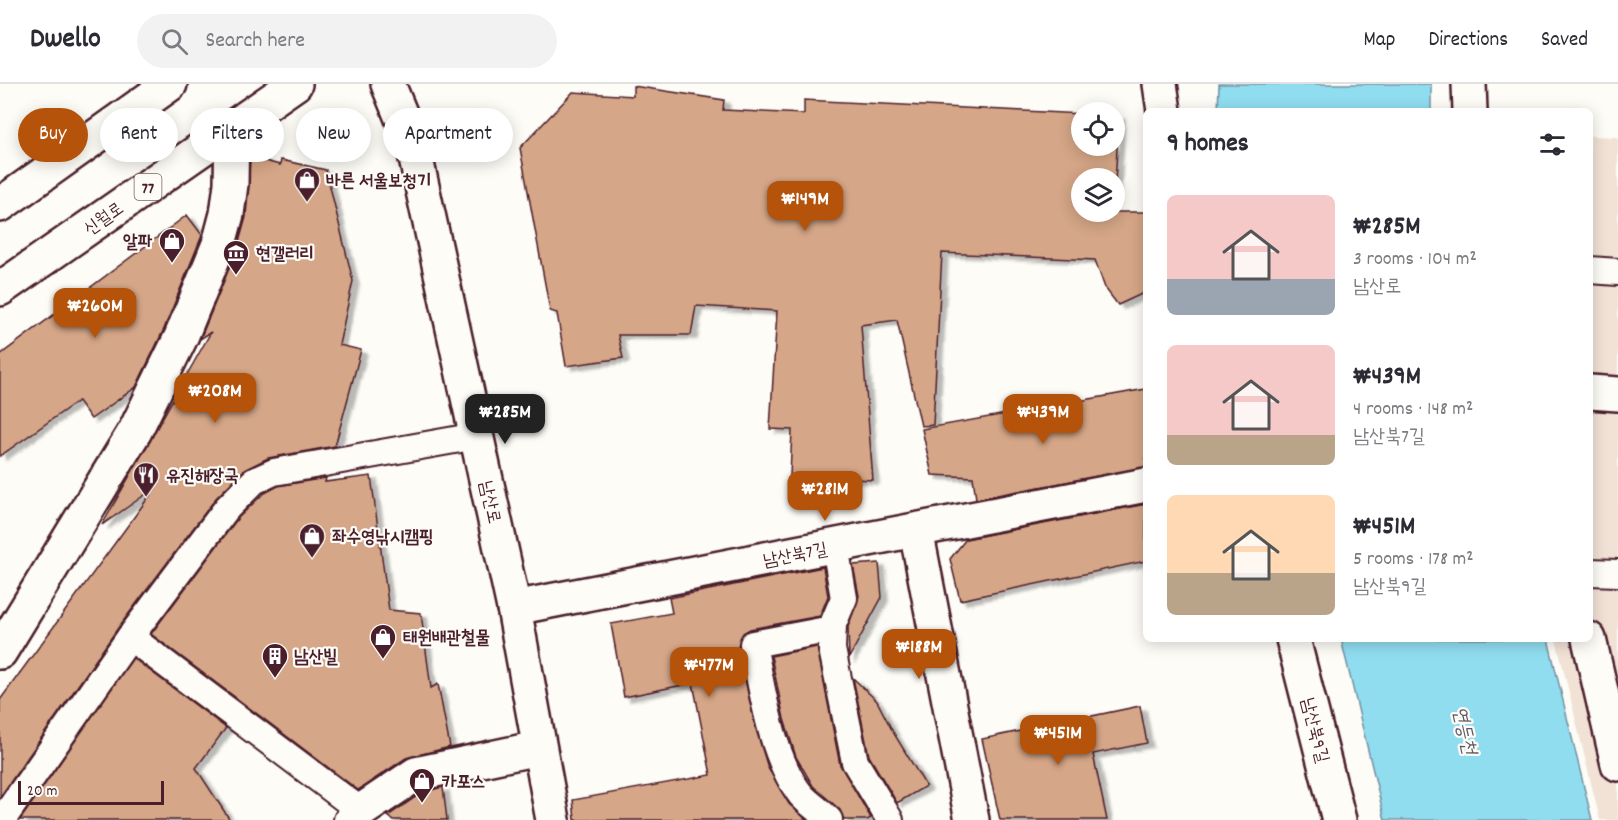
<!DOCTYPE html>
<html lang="en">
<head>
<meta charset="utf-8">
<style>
	:root { --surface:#fff; --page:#f2f2f3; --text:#2b2b33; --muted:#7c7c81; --line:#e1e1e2; --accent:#b45309 }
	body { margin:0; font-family:Dekko,"Poor Story",sans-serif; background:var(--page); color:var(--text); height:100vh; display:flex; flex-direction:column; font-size:22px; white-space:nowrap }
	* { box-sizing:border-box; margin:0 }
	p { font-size:20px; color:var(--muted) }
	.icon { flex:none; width:33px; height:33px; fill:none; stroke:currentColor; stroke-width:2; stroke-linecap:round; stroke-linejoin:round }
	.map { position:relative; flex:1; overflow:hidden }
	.side { position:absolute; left:1143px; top:24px; width:450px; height:534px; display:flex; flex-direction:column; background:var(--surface); border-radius:9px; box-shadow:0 3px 15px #0003 }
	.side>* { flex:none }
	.hud { position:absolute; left:18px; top:24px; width:570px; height:54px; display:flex; gap:12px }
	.buttons { position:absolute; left:1071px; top:18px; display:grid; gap:12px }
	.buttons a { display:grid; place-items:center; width:54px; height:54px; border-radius:50%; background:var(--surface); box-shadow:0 3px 15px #0003; font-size:30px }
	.scale { position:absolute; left:18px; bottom:15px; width:146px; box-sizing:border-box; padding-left:6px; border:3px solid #4a1f2b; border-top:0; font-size:16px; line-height:21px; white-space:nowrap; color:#4a1f2b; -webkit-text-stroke:4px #fdfcf7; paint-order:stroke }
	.price { position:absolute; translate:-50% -51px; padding:0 14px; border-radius:12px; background:var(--accent); color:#fff; font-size:20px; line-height:39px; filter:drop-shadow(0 2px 3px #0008) }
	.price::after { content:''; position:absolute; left:50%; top:36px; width:18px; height:14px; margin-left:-9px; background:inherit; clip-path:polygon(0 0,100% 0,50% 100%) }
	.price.on { background:#222; color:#fff }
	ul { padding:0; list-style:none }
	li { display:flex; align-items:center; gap:18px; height:150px; padding:0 24px }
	li span { display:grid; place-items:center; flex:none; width:168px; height:120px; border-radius:9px; color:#555 }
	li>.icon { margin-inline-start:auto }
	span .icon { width:72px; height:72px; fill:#fffc; stroke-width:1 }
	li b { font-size:26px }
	h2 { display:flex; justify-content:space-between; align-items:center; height:72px; padding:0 24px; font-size:26px }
	.chip { padding:0 21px; border-radius:27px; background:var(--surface); box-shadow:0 3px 15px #0003; font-size:21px; line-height:54px }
	.chip.on { background:var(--accent); color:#fff }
	header { display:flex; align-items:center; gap:36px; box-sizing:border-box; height:84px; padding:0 30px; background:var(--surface); border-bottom:2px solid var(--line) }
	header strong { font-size:28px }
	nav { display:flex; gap:33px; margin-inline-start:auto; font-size:21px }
	.search { width:420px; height:54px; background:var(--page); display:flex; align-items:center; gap:15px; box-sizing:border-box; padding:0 21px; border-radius:33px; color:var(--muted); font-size:22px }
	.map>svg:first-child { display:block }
	.built { fill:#f1e2d5 }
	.water { fill:#90ddf0; stroke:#7491a1; stroke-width:1.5 }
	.building { fill:#d5a687; stroke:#4a1f2b; stroke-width:1.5; filter:url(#shadow) }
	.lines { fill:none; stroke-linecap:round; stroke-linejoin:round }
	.lane-casing { stroke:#4a1f2b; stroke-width:30 }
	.street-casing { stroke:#4a1f2b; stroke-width:38 }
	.secondary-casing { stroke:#4a1f2b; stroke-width:38 }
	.primary-casing { stroke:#4a1f2b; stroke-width:38 }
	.lane { stroke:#fdfcf7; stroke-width:26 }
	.street { stroke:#fdfcf7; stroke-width:33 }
	.secondary { stroke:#fdfcf7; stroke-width:33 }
	.primary { stroke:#fdfcf7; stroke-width:33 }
	.labels { text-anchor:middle; stroke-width:4.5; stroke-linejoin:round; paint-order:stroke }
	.shield { fill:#fdfcf7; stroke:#806168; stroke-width:1.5 }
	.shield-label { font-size:16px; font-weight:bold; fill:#4a1f2b }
	.poi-label { font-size:18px; font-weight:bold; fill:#4a1f2b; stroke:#fdfcf7; text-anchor:start }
	.street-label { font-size:18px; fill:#4a1f2b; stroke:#fdfcf7 }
	.water-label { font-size:20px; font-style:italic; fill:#5f5866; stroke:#fdfcf7 }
</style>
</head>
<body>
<header>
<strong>Dwello</strong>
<div class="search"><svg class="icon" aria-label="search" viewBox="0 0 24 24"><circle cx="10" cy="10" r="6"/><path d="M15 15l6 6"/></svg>Search here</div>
<nav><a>Map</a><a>Directions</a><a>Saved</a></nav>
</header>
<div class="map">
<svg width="1618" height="736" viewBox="0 0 1618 736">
	<defs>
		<filter id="shadow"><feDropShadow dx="6" dy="4" stdDeviation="1.5" flood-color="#0004"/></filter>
	</defs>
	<rect width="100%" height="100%" fill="#fdfcf7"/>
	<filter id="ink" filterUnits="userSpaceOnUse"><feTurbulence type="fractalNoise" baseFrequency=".0167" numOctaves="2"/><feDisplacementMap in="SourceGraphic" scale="12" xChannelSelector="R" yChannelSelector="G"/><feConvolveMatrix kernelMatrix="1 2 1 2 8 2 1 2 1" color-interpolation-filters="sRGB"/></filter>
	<g filter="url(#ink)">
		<!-- built -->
		<polygon class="built" points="1590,52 1618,53 1618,736 1600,736 1556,555 1590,555"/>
		<!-- water -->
		<g class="water">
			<polygon points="1219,0 1431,0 1431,27 1218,27"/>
			<polygon points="1341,555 1548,555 1592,736 1385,736"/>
		</g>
		<!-- building -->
		<g class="building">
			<polygon points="633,2 724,16 723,26 804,30 804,16 1082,30 1082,62 1114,62 1114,32 1119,32 1114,116 1114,94 1082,94 1082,128 1146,128 1146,208 1118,221 1105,204 1095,176 942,169 933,341 921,342 897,236 861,241 873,396 790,392 792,346 770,345 777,227 696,222 691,251 618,251 623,274 566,282 557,229 550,227 520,64 573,8 633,12"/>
			<polygon points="250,73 280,81 281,76 326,86 353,197 339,261 361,266 335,362 268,374 244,386 216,414 118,544 0,713 0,616 156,403 102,441 211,248 200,255 237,165 246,133"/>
			<polygon points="187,131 202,151 201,154 164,245 136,303 91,335 78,317 0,372 0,271"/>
			<polygon points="1146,305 1146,383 976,415 973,393 932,391 922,345"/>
			<polygon points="371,392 389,526 421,529 431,604 438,600 450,663 406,674 358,706 151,550 238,434 263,410 278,402 326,394 325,398"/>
			<polygon points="1146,420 1146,477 960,516 950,475 966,455"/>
			<polygon points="879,479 882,513 849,574 848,543 859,512 853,481"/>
			<polygon points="823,483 828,512 820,532 750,545 743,549 738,562 755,642 768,684 789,720 807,736 575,736 573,716 711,691 693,599 624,613 611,540 672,529 669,514"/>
			<polygon points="817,563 840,681 871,734 867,736 844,736 840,726 813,702 796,673 784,635 771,572"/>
			<polygon points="133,574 226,644 196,684 230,736 20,736"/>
			<polygon points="853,594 877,617 893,648 926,702 897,719 869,672"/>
			<polygon points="1140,622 1147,659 1093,670 1107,736 1000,736 982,655"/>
			<polygon points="443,703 447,736 393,736 388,732 423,708"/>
		</g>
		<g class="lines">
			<!-- lane casing -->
			<g class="lane-casing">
				<g id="lane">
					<polyline points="1590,186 1618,188"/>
					<polyline points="835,462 844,514 833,540 832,565 855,678 890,736"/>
					<polyline points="1590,488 1618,489"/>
					<polyline points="130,553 227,424 254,397 274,388 477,352"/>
					<polyline points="2,736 130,553 361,727 347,736"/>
					<path d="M829,736c-8,-9 -20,-16 -28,-25 -29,-36 -39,-106 -48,-151l79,-15"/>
				</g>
			</g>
			<!-- street casing -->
			<g class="street-casing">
				<g id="street">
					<polyline points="1160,0 1164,27"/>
					<polyline points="1469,0 1470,27"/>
					<polyline points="1590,308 1618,310"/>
					<polyline points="916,446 972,736"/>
					<polyline points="514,524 1146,401"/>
					<polyline points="1293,555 1339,736"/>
					<polyline points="1589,555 1618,680"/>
					<polyline points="0,568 135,347 181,253 219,160 227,130 231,100 232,45"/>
					<polyline points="361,727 416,690 538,664"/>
				</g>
			</g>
			<!-- secondary casing -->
			<g class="secondary-casing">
				<polyline id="secondary" points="388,0 413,61 514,524 553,736"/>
			</g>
			<!-- primary casing -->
			<g class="primary-casing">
				<g id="primary">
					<polyline points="0,121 170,0"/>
					<polyline points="0,205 295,0"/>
				</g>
			</g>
			<!-- lane -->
			<use href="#lane" class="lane"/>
			<!-- street -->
			<use href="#street" class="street"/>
			<!-- secondary -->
			<use href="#secondary" class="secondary"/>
			<!-- primary -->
			<use href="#primary" class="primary"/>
		</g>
	</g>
	<!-- icons -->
	<defs>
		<g id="shop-pin" transform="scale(1.35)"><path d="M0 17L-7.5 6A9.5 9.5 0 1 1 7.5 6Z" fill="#4a1f2b" stroke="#fdfcf7"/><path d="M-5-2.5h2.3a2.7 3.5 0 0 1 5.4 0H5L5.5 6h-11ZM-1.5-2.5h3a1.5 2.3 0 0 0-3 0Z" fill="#fff"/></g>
		<g id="museum-pin" transform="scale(1.35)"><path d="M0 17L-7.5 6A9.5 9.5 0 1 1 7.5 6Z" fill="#4a1f2b" stroke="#fdfcf7"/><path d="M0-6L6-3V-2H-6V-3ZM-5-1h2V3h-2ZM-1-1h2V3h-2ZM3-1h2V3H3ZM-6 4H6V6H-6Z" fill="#fff"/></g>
		<g id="restaurant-pin" transform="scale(1.35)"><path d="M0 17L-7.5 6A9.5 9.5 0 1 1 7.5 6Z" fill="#4a1f2b" stroke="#fdfcf7"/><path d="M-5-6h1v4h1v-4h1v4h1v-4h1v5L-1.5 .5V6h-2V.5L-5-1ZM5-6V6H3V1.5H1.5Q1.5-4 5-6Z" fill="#fff"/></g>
		<g id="building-pin" transform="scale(1.35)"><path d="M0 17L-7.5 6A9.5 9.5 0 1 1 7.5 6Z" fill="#4a1f2b" stroke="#fdfcf7"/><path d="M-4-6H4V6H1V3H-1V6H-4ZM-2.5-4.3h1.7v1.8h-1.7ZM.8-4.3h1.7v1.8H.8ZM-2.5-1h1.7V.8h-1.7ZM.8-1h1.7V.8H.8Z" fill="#fff"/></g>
	</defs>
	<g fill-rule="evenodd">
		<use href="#shop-pin" x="307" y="96"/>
		<use href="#shop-pin" x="172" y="157"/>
		<use href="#museum-pin" x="236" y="169"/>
		<use href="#restaurant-pin" x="146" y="391"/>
		<use href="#shop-pin" x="312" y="452"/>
		<use href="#shop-pin" x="383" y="553"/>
		<use href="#building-pin" x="275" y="572"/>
		<use href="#shop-pin" x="422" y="697"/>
	</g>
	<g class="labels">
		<!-- shield labels -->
		<rect class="shield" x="134.5" y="90" width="27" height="26" rx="4.5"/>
		<g class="shield-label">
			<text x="148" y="109">77</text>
		</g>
		<!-- poi labels -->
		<g class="poi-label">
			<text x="326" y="102">바른 서울보청기</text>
			<text x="152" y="163" text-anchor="end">알파</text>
			<text x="256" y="175">현갤러리</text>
			<text x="166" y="397">유진해장국</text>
			<text x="332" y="458">좌수영낚시캠핑</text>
			<text x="403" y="559">태원배관철물</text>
			<text x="294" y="578">남산빌</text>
			<text x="442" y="703">카포스</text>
		</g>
		<!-- street labels -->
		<g class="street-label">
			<text transform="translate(103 134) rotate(-35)" y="6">신월로</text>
			<text transform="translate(491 418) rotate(78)" y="6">남산로</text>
			<text transform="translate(795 470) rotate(-11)" y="6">남산북7길</text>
			<text transform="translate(1316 646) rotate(76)" y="6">남산북9길</text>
		</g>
		<!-- water labels -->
		<g class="water-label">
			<text transform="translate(1466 646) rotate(77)" y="7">연등천</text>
		</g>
	</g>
</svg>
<div class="buttons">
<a><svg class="icon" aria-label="locate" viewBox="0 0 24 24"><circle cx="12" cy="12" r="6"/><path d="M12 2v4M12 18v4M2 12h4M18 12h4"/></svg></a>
<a><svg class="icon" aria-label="layers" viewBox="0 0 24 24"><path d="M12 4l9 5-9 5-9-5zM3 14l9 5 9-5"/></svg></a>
</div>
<div class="scale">20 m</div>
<b class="price" style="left:805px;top:148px">₩149M</b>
<b class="price" style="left:95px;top:255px">₩260M</b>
<b class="price" style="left:215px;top:340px">₩208M</b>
<b class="price on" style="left:505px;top:361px">₩285M</b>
<b class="price" style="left:1043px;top:361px">₩439M</b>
<b class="price" style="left:825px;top:438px">₩281M</b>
<b class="price" style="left:919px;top:596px">₩188M</b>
<b class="price" style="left:709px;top:614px">₩477M</b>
<b class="price" style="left:1058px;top:682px">₩451M</b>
<div class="hud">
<a class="chip on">Buy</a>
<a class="chip">Rent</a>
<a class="chip">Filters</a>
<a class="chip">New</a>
<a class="chip">Apartment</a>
</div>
<section class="side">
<h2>9 homes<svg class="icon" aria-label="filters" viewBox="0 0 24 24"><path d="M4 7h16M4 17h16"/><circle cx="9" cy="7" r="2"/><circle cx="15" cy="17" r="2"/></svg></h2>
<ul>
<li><span style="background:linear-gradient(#f6c9c9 70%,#9aa5b1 0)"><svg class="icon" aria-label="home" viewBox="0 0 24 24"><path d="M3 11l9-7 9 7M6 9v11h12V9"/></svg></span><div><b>₩285M</b><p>3 rooms · 104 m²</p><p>남산로</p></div></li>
<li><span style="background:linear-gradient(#f6c9c9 75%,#b9a48a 0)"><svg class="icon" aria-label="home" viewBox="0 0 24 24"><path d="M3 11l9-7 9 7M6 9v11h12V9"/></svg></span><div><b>₩439M</b><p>4 rooms · 148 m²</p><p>남산북7길</p></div></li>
<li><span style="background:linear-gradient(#ffd9b3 65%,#b9a48a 0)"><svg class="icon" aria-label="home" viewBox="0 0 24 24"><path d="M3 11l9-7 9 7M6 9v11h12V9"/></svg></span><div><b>₩451M</b><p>5 rooms · 178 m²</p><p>남산북9길</p></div></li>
</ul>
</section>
</div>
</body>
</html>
